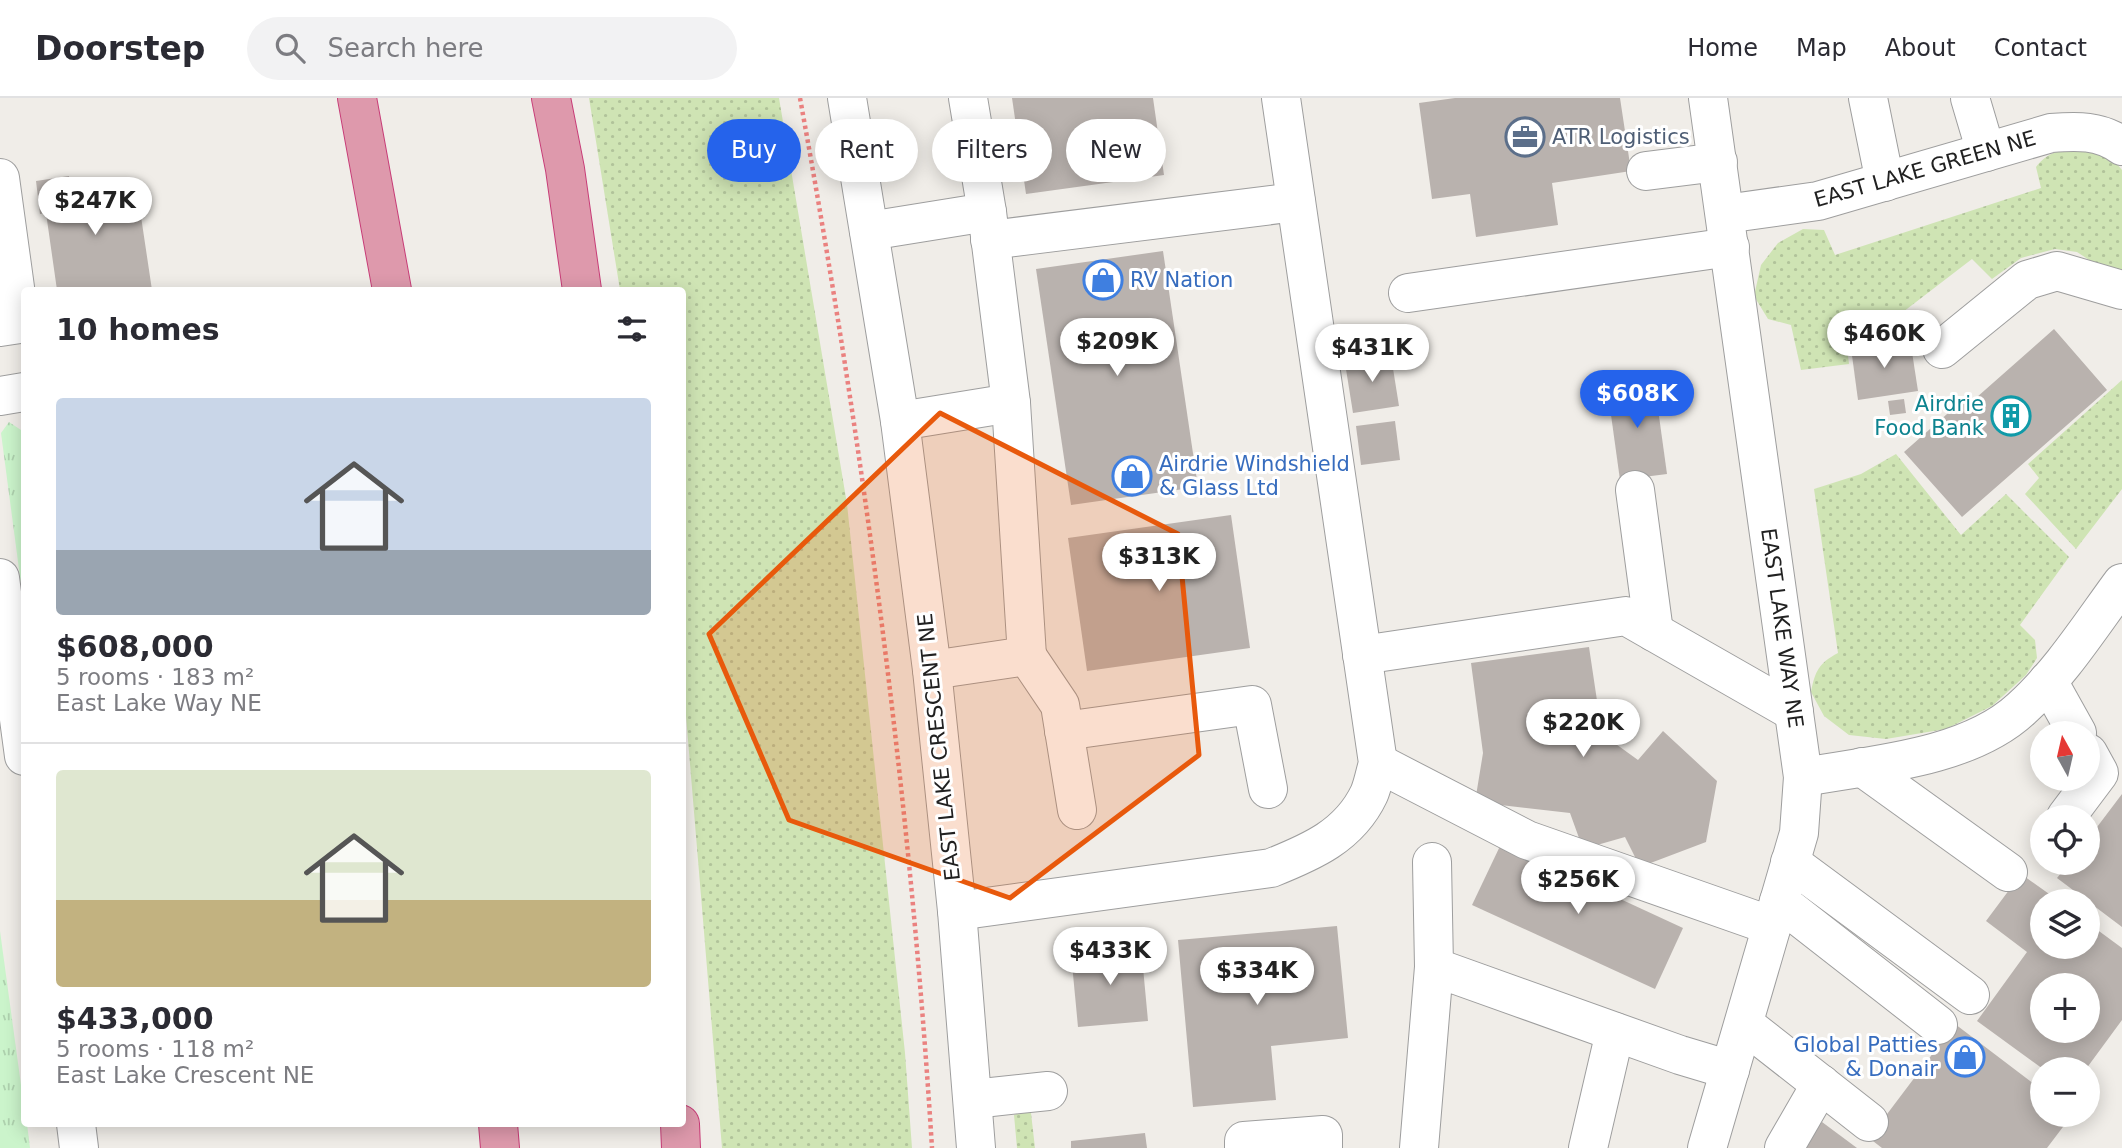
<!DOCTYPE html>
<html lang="en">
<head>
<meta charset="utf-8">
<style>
	:root { --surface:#fff; --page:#f2f2f3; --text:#2b2b33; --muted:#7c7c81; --line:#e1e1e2; --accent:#2563eb }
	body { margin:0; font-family:"DejaVu Sans",sans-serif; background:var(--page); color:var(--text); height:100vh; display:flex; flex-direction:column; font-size:26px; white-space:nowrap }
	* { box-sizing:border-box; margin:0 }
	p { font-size:23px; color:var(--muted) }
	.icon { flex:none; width:38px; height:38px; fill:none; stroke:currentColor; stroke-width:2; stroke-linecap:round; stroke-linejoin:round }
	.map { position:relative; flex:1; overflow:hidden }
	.drawer { position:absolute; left:21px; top:189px; width:665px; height:840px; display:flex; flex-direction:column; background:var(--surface); border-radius:7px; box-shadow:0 4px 18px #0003 }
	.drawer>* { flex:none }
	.top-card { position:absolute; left:707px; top:21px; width:665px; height:63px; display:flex; gap:14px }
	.needle { width:46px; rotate:352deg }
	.tools { position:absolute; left:2030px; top:623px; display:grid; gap:14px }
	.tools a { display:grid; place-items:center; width:70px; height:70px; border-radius:50%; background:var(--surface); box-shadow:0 4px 18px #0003; font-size:35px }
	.price { position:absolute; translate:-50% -60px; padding:0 16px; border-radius:24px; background:#fff; color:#222; font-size:23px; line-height:46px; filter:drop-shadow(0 2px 4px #0008) }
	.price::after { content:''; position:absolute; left:50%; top:42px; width:21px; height:16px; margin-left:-10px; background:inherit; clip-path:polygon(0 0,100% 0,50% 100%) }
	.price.selected { background:var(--accent); color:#fff }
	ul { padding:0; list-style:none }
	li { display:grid; align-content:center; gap:14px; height:371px; padding:0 35px }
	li+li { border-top:2px solid var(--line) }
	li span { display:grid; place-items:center; height:217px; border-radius:7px; color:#555 }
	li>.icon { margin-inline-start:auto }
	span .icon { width:126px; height:126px; fill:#fffc; stroke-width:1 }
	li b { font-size:30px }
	h2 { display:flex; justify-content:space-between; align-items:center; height:84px; padding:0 35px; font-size:30px }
	.tag { padding:0 24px; border-radius:32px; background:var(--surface); box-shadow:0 4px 18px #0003; font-size:24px; line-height:63px }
	.tag.selected { background:var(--accent); color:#fff }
	header { display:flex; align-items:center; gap:42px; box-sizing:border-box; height:98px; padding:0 35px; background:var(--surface); border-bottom:2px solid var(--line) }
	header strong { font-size:33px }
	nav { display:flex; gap:38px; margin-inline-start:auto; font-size:24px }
	.search { width:490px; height:63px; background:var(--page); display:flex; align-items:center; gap:18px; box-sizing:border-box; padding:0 24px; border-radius:38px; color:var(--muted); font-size:26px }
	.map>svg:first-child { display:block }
	.grass { fill:url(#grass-dots) }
	.park { fill:url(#park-tufts) }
	.building { fill:#b9b2ae; fill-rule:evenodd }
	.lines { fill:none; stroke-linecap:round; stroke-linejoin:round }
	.minor-casing { stroke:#9e9e9e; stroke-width:40 }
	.highway-casing { stroke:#c73c77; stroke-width:40 }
	.path { stroke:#ea817f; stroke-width:4.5; stroke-dasharray:3.5 3.5; stroke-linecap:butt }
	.minor { stroke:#fff; stroke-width:38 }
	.highway { stroke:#de99ac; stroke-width:38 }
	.marked { fill:#e8590c; fill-opacity:0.2; stroke:#e8590c; stroke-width:5; stroke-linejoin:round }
	.labels { text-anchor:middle; stroke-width:6; stroke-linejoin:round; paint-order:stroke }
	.service-label { font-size:21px; fill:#4e5e75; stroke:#fff; text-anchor:start }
	.street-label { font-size:21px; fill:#212121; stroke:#fff }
	.shop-label { font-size:21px; fill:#366cbe; stroke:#fff; text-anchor:start }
	.culture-label { font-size:21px; fill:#0d838f; stroke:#fff; text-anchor:end }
</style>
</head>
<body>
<header>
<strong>Doorstep</strong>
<div class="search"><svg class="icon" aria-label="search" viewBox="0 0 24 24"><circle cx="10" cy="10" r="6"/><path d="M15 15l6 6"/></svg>Search here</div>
<nav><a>Home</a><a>Map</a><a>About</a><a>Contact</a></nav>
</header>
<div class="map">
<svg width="2122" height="1050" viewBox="0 0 2122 1050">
	<defs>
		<pattern id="grass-dots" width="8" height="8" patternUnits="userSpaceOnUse" patternTransform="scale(1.75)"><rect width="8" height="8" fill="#cfe4b4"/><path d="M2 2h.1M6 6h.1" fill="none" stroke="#b1c39a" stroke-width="1.8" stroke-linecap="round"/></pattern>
		<pattern id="park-tufts" width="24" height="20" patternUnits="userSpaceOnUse" patternTransform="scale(1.75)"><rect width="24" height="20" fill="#cbf4cb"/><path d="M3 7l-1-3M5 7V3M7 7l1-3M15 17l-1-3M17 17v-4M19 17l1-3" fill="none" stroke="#aed1ae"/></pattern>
	</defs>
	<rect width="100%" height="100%" fill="#f0ede8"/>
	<!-- grass -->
	<g class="grass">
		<polygon points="589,0 779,0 847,406 905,955 912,1050 722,1050 683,582 682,192 620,192"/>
		<path d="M2082,50l30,10 10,12v105l-16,-4 -29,-19 -22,-3 -34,9 -29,21 -20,-20 -69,53 2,19 -59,8 3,25 -48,6 -10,-45 -23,-6 -14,-23 7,-31 17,-22 25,-14 21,1 11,25 206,-67 -5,-21c12,-16 27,-18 46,-19z"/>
		<polygon points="2122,282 2122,391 2076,451 2025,396 2039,380 2028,366"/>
		<path d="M1896,356l65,81 45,-41 63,63 -49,68 15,15 2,18 -11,17 -34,31 -46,23 -60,10 -37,-4 -25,-19 -13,-24c4,-21 8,-29 27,-39l-24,-164 47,-15z"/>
		<polygon points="1027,1012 1031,1015 1035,1050 1017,1050 1014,1017"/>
	</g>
	<!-- park -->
	<g class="park">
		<polygon points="9,324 24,334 24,494 22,494 1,335"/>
		<polygon points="0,833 24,1009 24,1026 27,1026 30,1050 0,1050"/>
	</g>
	<!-- building -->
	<g class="building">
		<polygon points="1012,0 1153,0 1164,77 1026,96"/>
		<polygon points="1455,0 1620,0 1631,73 1552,85 1558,127 1476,139 1470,96 1432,101 1419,5"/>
		<polygon points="69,78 71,94 136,85 152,192 57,192 46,115 40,116 36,83"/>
		<polygon points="1163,153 1198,389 1071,407 1036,171"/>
		<polygon points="2054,231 2107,292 1962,419 1904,354 1964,301 1968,307"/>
		<polygon points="1910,241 1918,293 1858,302 1851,250"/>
		<polygon points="1391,258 1399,308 1353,315 1345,265"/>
		<polygon points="1654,282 1667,376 1620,382 1607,288"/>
		<polygon points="1904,301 1906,315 1890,317 1888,303"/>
		<polygon points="1395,323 1400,362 1361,367 1356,328"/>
		<polygon points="1231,417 1250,550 1087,573 1068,440"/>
		<polygon points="1589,549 1602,636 1638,662 1663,633 1717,683 1706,744 1640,769 1625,739 1583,751 1570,715 1475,704 1483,655 1471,565"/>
		<polygon points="2122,696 2122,829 2057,780 2069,765 2088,765 2088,741"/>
		<polygon points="1501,746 1683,830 1655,891 1472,807"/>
		<path d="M2021,776l38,27h-17v46h46v-24l34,25v72l-36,49h-43l-66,-48 50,-69 -41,-31zM2042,887h46v46h-46z"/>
		<polygon points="1337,828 1348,940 1271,948 1276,1002 1193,1009 1178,842"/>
		<polygon points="1141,848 1148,923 1078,929 1071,855"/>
		<polygon points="1955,926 2042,992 2042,1017 2072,1017 2047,1050 1882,1050 1869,1040"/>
		<polygon points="1822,1024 1857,1050 1802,1050"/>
		<polygon points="1145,1035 1147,1050 1071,1050 1071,1043"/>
	</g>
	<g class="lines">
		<!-- minor casing -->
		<g class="minor-casing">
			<g id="minor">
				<polyline points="847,0 900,323 932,572 957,813 976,1050"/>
				<polyline points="1868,0 1885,84"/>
				<polyline points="1970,0 1986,54"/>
				<polyline points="1646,73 1718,64"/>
				<polyline points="0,80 20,226 0,229"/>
				<path d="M1725,116l93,-13 233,-68c26,-2 49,-3 71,13"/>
				<polyline points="869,133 987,114"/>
				<polyline points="990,142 1296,104"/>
				<polyline points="1408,195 1730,149"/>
				<polyline points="1942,251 2027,182 2057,173 2122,192"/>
				<polyline points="0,298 24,294"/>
				<polyline points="900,323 1011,305"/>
				<polyline points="1635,392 1654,534"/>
				<polyline points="0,480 24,658"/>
				<polyline points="1362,557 1626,518 1794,614"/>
				<polyline points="1027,558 1060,607 1077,712"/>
				<polyline points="932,572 1027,558 1011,305 987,114 968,0"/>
				<polyline points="2048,583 2077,635"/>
				<polyline points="1064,633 1252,607 1268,691"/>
				<polyline points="1378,665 1527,742 1772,828"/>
				<polyline points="1862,669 2008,774"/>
				<path d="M1803,679c69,-12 165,-19 218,-68 39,-35 70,-84 101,-126"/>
				<polyline points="2066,719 2099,675 2088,655"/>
				<polyline points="1432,764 1434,869"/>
				<polyline points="1790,764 1970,897"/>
				<polyline points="1779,803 1938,927"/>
				<path d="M957,813l314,-43c40,-16 78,-32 98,-74 4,-9 6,-21 9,-31l-97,-665"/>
				<polyline points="1744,926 1869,1024"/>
				<polyline points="973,1001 1048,993"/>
				<polyline points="76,1026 79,1050"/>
				<polyline points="1244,1050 1244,1043 1323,1037 1323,1050"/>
				<polyline points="1419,1050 1434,869 1680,957 1730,972"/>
				<polyline points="1588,1050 1615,934"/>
				<polyline points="1707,1050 1799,735 1803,679 1708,0"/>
				<polyline points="1784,1050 1821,986"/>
			</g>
		</g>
		<!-- highway casing -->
		<g class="highway-casing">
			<g id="highway">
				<polyline points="357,0 392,192"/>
				<polyline points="551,0 565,71 582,192"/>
				<polyline points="498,1026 500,1050"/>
				<polyline points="680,1026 681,1050"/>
			</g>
		</g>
		<!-- path -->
		<path class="path" d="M800,0c63,347 110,697 132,1050"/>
		<!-- minor -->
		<use href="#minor" class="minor"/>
		<!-- highway -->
		<use href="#highway" class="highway"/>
	</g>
	<!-- marked area -->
	<path class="marked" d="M940,315l238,121 21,221 -189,143 -221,-78 -80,-186z"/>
	<!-- icons -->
	<defs>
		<g id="office-ring" transform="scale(2.0125)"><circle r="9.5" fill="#fff" stroke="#5c6f8a" stroke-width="1.5"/><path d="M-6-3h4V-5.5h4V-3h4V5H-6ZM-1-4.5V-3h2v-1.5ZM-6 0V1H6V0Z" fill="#5c6f8a"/></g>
		<g id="shop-ring" transform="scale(2.0125)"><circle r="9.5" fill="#fff" stroke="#3f7fe0" stroke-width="1.5"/><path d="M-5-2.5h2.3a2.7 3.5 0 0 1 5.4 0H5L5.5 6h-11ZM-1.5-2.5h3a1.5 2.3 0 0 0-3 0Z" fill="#3f7fe0"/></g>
		<g id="building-ring" transform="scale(2.0125)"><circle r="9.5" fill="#fff" stroke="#0f9aa8" stroke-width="1.5"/><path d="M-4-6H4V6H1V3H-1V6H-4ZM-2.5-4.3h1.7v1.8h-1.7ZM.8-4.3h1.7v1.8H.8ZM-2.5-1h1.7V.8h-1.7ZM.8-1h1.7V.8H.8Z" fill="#0f9aa8"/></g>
	</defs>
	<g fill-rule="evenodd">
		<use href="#office-ring" x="1525" y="39"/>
		<use href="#shop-ring" x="1103" y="182"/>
		<use href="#building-ring" x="2011" y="318"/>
		<use href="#shop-ring" x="1132" y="378"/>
		<use href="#shop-ring" x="1965" y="959"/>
	</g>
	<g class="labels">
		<!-- service labels -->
		<g class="service-label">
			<text x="1552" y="46">ATR Logistics</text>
		</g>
		<!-- street labels -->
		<g class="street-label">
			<text transform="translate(1925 71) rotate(-16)" y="7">EAST LAKE GREEN NE</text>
			<text transform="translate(1782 530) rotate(82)" y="7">EAST LAKE WAY NE</text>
			<text transform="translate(939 649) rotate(-96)" y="7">EAST LAKE CRESCENT NE</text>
		</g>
		<!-- shop labels -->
		<g class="shop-label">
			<text x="1130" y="189">RV Nation</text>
			<text x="1159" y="373">Airdrie Windshield<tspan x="1159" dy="24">&amp; Glass Ltd</tspan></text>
			<text x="1938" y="954" text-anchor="end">Global Patties<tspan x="1938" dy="24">&amp; Donair</tspan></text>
		</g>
		<!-- culture labels -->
		<g class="culture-label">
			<text x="1984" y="313">Airdrie<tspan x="1984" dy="24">Food Bank</tspan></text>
		</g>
	</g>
</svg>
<div class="tools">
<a><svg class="needle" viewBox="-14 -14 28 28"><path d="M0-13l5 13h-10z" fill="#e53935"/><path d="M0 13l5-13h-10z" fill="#7c7c81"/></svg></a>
<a><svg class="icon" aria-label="locate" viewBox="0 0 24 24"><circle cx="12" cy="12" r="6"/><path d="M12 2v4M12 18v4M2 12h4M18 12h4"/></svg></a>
<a><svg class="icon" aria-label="layers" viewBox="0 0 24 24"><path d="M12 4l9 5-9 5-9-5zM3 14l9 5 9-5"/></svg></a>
<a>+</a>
<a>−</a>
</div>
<b class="price" style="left:95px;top:139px">$247K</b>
<b class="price" style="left:1884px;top:272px">$460K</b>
<b class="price" style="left:1117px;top:280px">$209K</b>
<b class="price" style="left:1372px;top:286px">$431K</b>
<b class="price selected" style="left:1637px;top:332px">$608K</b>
<b class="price" style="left:1159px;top:495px">$313K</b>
<b class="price" style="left:1583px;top:661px">$220K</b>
<b class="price" style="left:1578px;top:818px">$256K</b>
<b class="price" style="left:1110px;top:889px">$433K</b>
<b class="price" style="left:1257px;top:909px">$334K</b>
<div class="top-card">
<a class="tag selected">Buy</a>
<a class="tag">Rent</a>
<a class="tag">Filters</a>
<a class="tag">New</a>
</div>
<section class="drawer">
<h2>10 homes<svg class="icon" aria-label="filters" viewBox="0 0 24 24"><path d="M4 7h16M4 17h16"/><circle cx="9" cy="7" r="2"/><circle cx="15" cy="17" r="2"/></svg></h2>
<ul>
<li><span style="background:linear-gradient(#c9d6e8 70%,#9aa5b1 0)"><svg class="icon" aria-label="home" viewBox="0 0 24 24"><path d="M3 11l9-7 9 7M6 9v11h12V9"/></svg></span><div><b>$608,000</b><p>5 rooms · 183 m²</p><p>East Lake Way NE</p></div></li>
<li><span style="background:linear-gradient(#dfe7d0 60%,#c2b280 0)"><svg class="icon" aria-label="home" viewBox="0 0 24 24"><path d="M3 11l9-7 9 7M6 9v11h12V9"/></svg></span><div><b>$433,000</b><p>5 rooms · 118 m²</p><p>East Lake Crescent NE</p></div></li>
</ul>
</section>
</div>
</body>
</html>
